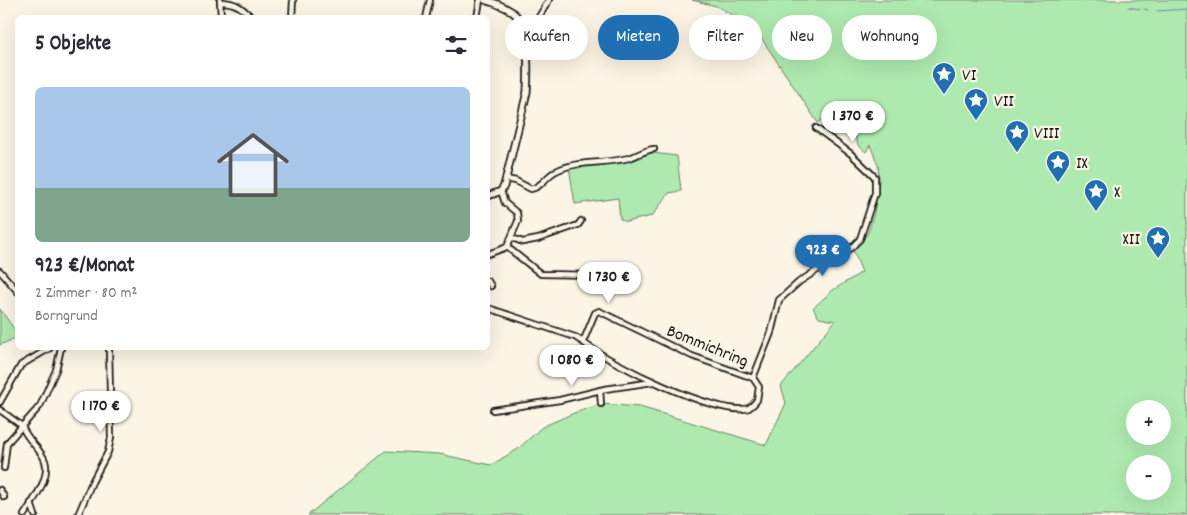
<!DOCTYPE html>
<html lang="de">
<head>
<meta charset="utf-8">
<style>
	:root { --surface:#fff; --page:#f7f7f7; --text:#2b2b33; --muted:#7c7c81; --accent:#1f6fb2 }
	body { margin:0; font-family:Dekko,sans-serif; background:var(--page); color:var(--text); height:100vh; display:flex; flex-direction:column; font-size:19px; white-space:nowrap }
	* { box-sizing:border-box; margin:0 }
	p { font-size:16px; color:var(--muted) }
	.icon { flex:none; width:28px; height:28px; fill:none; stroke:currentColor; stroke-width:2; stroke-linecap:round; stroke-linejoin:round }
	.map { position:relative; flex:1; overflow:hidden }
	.details { position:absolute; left:15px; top:15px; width:475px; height:335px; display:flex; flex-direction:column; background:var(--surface); border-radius:8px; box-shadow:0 5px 20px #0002 }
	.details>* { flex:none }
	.banner { position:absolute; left:505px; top:15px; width:475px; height:45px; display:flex; gap:10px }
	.fabs { position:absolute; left:1126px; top:400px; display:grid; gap:10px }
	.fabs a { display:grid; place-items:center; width:45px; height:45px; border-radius:50%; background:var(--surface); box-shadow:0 5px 20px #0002; font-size:25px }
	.price { position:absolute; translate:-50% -42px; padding:0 11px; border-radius:18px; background:#fff; color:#222; font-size:16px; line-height:32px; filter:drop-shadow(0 1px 2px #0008) }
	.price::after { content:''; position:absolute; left:50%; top:30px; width:15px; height:11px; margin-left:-8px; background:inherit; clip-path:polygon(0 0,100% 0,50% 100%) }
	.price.selected { background:var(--accent); color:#fff }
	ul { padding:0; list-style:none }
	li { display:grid; align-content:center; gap:10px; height:265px; padding:0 20px }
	li span { display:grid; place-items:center; height:155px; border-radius:8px; color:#555 }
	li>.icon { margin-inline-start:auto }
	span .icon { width:90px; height:90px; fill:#fffc; stroke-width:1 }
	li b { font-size:21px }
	h2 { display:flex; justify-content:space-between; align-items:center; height:60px; padding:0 20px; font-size:21px }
	.pill { padding:0 18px; border-radius:22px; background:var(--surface); box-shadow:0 5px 20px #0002; font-size:18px; line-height:45px }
	.pill.selected { background:var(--accent); color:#fff }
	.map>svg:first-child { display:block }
	.green { fill:#aeeaaf; stroke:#658366; fill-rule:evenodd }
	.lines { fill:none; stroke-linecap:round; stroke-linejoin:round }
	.stream { stroke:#6d88a3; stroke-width:1 }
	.minor-casing { stroke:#1c1c1c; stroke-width:8 }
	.tertiary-casing { stroke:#1c1c1c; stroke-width:9 }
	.minor { stroke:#fcf5e5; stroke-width:4.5 }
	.tertiary { stroke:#fcf5e5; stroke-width:5.5 }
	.labels { text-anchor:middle; stroke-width:4.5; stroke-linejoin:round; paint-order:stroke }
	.poi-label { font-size:18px; fill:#1c1c1c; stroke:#fcf5e5; text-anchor:start }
	.street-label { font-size:18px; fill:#1c1c1c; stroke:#fcf5e5 }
</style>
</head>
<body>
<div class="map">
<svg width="1187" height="515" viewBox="0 0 1187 515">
	<rect width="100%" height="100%" fill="#fcf5e5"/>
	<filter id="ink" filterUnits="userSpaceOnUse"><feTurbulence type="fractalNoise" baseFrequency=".02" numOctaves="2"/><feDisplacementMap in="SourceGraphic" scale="10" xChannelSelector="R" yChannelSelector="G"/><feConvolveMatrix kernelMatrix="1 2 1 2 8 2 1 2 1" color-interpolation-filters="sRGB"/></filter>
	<g filter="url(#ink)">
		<!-- green -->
		<g class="green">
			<path d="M692,0h495v515h-879l78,-64 53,3 52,11 27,-16 24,-22 32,-14 27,-9 39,3 126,38 20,-42 -5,-17 54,-65 -16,-3 -6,-10 20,-18 29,-18 -9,-22 15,-17 6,-20 5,-33 -1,-15 -8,-20 -4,7 -8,-7 -9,-26 -15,-8 -16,12 -64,-96 -38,-21zM1135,409h27v27h-27zM1135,464h27v27h-27z"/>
			<polygon points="645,152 677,156 681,191 669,193 652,216 626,222 620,219 618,198 575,204 569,167 637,158 637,155"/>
			<polygon points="0,309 17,333 18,337 0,345"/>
		</g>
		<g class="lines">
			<!-- stream -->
			<g class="stream">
				<polyline points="1128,7 1140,9"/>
				<polyline points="1144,9 1148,10"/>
				<polyline points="1157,11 1187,9"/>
			</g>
			<!-- minor casing -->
			<g class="minor-casing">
				<g id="minor">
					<polyline points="220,0 221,18"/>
					<path d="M220,2c15,0 22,5 32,16"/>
					<polyline points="292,18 293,0"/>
					<polyline points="426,18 430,0"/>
					<polyline points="477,18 480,0"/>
					<polyline points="525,40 549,0"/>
					<path d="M506,179l10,2 15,8c11,-2 15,-13 25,-18 24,-12 51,-6 76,-14 8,-3 13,-7 22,-8"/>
					<polyline points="512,238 523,242 538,239 578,225 581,221"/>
					<polyline points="507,247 541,274 597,275 618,280 637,277"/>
					<polyline points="488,254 507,247 518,221 517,213 505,203 501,191"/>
					<polyline points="0,271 18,292"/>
					<polyline points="488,281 491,286"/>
					<polyline points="488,308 575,337 583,342"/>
					<path d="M599,311l93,45 61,22 6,9 -2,13c-2,3 -5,6 -8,8 -29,10 -142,-46 -166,-66l12,-29z"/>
					<polyline points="753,378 771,333 779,300 799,282 851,248 860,239 875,193 875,177 850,153 816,128"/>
					<polyline points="600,390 601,404"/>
					<polyline points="0,402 21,365 50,348"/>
					<polyline points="0,410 22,426"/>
					<polyline points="493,410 560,400 605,389 653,382"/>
					<path d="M22,426c4,12 13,18 20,29 13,18 -8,44 -18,60"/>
					<polyline points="4,468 7,443 40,406 56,370 61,348"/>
					<polyline points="0,490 4,497"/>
					<polyline points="31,503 35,515"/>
					<polyline points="78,515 92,482 108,452 111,438 109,348"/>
				</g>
			</g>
			<!-- tertiary casing -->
			<g class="tertiary-casing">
				<path id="tertiary" d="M485,0c13,4 29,9 36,22 8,16 7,52 6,70l-23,94 -3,5 -13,5"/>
			</g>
			<!-- minor -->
			<use href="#minor" class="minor"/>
			<!-- tertiary -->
			<use href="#tertiary" class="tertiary"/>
		</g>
	</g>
	<!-- icons -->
	<defs>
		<g id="sight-pin" transform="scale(1.25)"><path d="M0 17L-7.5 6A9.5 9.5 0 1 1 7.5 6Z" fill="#1f6fb2" stroke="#fcf5e5"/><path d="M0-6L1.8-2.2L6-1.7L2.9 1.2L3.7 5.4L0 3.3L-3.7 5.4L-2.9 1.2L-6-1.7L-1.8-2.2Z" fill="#fff"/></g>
	</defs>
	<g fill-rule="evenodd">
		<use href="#sight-pin" x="944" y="74"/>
		<use href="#sight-pin" x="976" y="100"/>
		<use href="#sight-pin" x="1017" y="132"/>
		<use href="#sight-pin" x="1058" y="162"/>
		<use href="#sight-pin" x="1096" y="191"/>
		<use href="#sight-pin" x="1158" y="238"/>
	</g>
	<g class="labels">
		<!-- poi labels -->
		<g class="poi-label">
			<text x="962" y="80">VI</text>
			<text x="994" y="106">VII</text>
			<text x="1034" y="138">VIII</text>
			<text x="1076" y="168">IX</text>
			<text x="1114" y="197">X</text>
			<text x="1140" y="244" text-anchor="end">XII</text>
		</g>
		<!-- street labels -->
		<g class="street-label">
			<text transform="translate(708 345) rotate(22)" y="6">Bommichring</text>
		</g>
	</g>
</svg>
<div class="fabs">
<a>+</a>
<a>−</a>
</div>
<b class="price" style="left:853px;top:143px">1 370 €</b>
<b class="price selected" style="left:823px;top:277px">923 €</b>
<b class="price" style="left:609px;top:304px">1 730 €</b>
<b class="price" style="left:572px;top:387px">1 080 €</b>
<b class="price" style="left:101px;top:433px">1 170 €</b>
<div class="banner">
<a class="pill">Kaufen</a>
<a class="pill selected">Mieten</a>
<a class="pill">Filter</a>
<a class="pill">Neu</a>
<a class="pill">Wohnung</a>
</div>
<section class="details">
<h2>5 Objekte<svg class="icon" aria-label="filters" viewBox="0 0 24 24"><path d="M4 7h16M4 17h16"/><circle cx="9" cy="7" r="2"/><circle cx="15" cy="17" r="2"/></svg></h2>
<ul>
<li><span style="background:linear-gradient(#a9c7e8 65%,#7fa58c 0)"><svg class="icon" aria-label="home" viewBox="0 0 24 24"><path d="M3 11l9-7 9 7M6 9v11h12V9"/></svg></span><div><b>923 €/Monat</b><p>2 Zimmer · 80 m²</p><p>Borngrund</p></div></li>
</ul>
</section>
</div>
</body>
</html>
